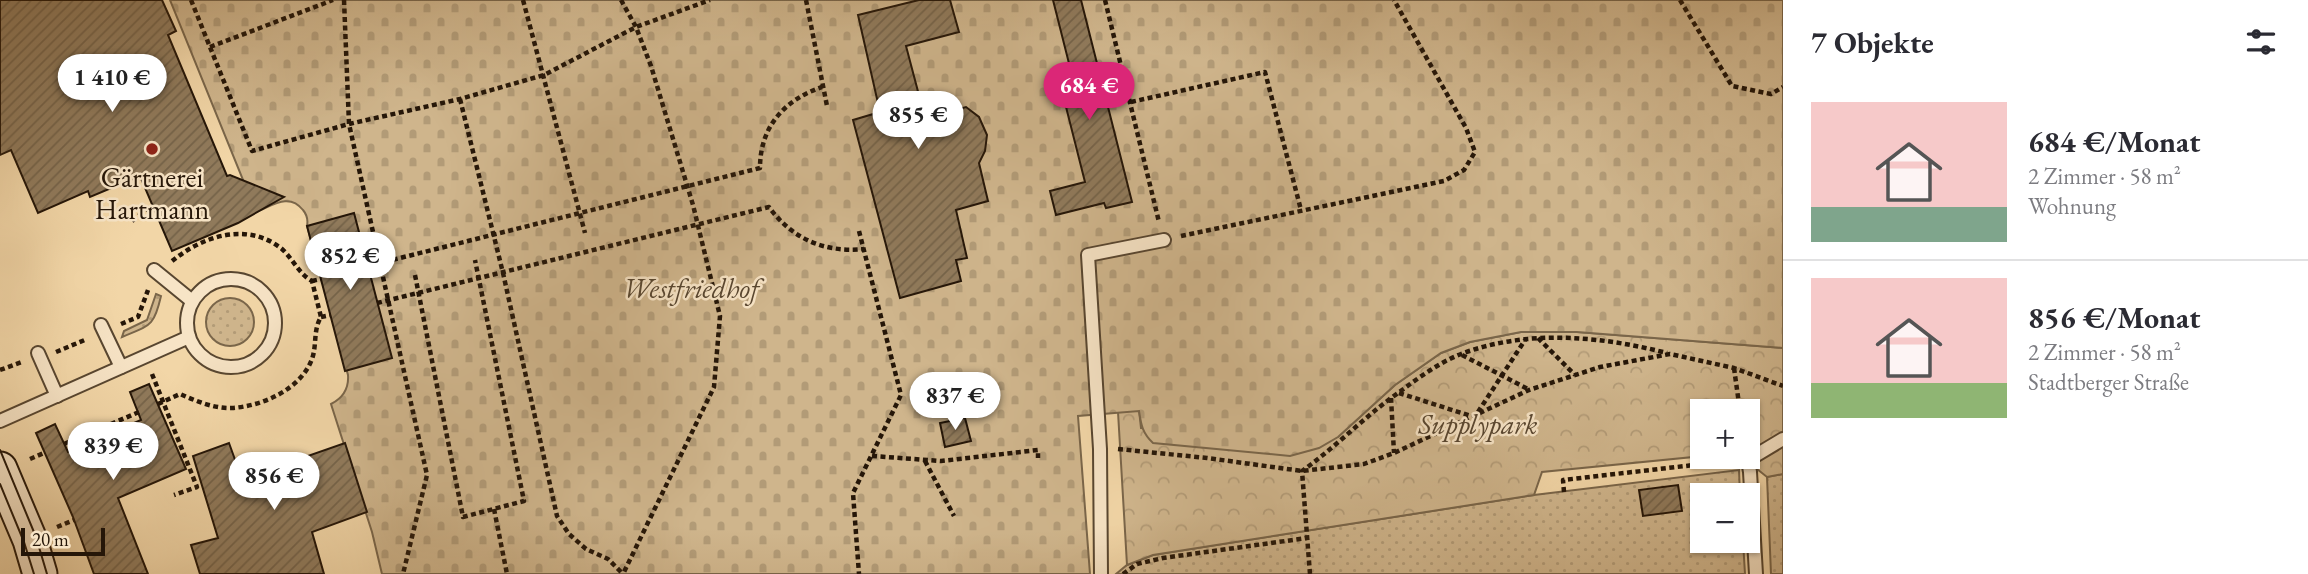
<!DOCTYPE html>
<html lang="de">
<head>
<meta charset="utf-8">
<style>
	:root { --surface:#fff; --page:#f2f2f3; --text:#2b2b33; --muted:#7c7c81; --line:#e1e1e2; --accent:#db2777 }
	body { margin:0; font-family:"EB Garamond",serif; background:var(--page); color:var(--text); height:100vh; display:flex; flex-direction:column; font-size:26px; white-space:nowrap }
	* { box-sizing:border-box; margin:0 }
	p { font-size:23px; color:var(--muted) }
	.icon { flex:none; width:38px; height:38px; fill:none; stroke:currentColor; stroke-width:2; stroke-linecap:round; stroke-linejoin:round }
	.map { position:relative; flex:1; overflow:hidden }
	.side { display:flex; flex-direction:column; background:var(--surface); width:525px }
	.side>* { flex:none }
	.fabs { position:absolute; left:1690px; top:399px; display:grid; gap:14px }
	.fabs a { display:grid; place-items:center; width:70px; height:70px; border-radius:0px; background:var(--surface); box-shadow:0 2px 5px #0004; font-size:35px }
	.scale { position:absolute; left:21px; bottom:18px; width:84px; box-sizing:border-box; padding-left:7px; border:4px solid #251608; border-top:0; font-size:19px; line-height:24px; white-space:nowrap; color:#251608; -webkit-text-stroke:5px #f7e4c6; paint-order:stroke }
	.price { position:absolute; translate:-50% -60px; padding:0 16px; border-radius:24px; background:#fff; color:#222; font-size:23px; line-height:46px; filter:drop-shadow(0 2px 4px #0008) }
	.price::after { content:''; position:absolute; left:50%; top:42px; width:21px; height:16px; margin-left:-10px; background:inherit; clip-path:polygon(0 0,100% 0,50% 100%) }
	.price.on { background:var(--accent); color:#fff }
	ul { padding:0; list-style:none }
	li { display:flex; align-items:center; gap:21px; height:175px; padding:0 28px }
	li+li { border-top:2px solid var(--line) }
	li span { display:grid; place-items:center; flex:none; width:196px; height:140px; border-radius:0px; color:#555 }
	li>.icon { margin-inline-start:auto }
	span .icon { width:84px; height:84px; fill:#fffc; stroke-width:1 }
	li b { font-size:30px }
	h2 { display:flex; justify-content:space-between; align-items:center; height:84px; padding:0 28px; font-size:30px }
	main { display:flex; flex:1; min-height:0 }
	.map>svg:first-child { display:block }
	.grass { fill:url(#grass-dots); stroke:#7a664a; stroke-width:2 }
	.forest { fill:url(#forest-crowns); stroke:#7a664a; stroke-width:2 }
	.cemetery { fill:url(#cemetery-stones); stroke:#7a664a; stroke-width:2 }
	.building { fill:url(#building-hatch); stroke:#251608; stroke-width:2 }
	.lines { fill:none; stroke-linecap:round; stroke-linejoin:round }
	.lane-casing { stroke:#584630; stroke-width:16 }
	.secondary-casing { stroke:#251608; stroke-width:37 }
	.path { stroke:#251608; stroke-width:4.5; stroke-dasharray:5 3.5; stroke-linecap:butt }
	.lane { stroke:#f7e4c6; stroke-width:12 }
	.secondary { stroke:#f7e4c6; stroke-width:33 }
	.tram { stroke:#251608; stroke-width:2 }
	.poi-dot { fill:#8f2418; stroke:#f7e4c6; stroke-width:2.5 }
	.labels { text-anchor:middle; stroke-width:5; stroke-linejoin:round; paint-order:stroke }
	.poi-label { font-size:28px; fill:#251608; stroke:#f7e4c6 }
	.park-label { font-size:28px; font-style:italic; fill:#584630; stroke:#f7e4c6 }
</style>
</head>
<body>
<main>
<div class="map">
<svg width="1783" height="574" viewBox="0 0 1783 574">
	<defs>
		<pattern id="grass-dots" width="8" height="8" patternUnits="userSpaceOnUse" patternTransform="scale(1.75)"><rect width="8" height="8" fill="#cfb58c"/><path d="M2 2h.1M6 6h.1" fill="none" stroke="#b29b77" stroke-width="1.8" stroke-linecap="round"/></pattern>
		<pattern id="forest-crowns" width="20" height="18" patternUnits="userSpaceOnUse" patternTransform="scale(1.75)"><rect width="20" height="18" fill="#cfb58c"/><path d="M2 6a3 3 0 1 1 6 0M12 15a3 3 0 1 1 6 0" fill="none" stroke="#b29b77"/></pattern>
		<pattern id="cemetery-stones" width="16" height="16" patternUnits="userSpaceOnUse" patternTransform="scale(1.75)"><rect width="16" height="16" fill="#cfb58c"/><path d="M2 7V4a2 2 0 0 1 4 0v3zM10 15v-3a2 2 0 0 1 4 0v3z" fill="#b29b77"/></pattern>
		<pattern id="building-hatch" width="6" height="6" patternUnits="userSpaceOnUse" patternTransform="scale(1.75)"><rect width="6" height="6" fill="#907a5b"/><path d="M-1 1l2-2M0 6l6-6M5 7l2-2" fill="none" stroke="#756349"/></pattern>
	</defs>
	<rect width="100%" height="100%" fill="#f2d6a7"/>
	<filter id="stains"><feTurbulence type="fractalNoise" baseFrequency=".00286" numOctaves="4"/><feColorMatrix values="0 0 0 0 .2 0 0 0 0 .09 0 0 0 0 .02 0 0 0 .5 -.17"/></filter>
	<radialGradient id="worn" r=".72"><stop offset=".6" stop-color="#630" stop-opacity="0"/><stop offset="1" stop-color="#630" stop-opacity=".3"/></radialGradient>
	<!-- grass -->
	<g class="grass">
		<path d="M156,294l5,2c-7,31 -11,29 -39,41l2,-6 23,-11z"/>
		<circle cx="230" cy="322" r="24"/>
		<polygon points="1739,470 1740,495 1703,495 1703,541 1743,541 1745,574 1116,574 1127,565 1153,555 1534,495"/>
		<polygon points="1783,474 1783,574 1771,574 1767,477"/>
	</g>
	<!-- forest -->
	<polygon class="forest" points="1521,332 1577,332 1783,348 1783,474 1767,477 1742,457 1748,457 1748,411 1703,411 1703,456 1542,472 1534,495 1153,555 1127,565 1118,412 1139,410 1141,428 1338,437 1395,385 1441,353 1470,342"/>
	<!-- cemetery -->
	<path class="cemetery" d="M170,0h1613v348l-206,-16h-56l-51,10 -29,11 -46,32 -57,52 -19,11 -29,8 -137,-13c-11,-10 -12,-19 -14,-32l-61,5 12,158h-708l-10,-42 -41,-128c12,-6 18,-15 17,-29l-41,-149c1,-5 1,-10 -4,-16 -14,-18 -31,-4 -47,2z"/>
	<!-- building -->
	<g class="building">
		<polygon points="0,0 162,0 176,31 168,35 227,176 230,175 284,197 238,223 172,251 140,176 90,197 88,191 38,213 11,150 0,155"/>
		<polygon points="919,0 950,0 959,32 906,46 925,118 966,107 979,117 987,135 985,151 979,163 988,201 956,210 967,258 956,260 961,281 900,298 853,120 880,112 858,15"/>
		<polygon points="1053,0 1081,0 1132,202 1106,208 1104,203 1056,215 1050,191 1085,182 1066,107 1079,103"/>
		<polygon points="354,213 392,358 345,371 307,226"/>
		<polygon points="149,384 186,469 118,498 148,574 94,574 73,517 36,433 55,424 68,452 141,420 130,392"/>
		<polygon points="965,418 971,441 945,447 940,423"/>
		<polygon points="229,443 242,479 345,443 367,512 312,532 324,574 200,574 191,545 218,538 193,456"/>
		<polygon points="1678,485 1682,511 1643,516 1639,490"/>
	</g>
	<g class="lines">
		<!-- lane casing -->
		<g class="lane-casing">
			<g id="lane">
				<polyline points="154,270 192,301"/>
				<circle cx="231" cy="323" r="44"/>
				<polyline points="101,325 121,367"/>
				<polyline points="38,353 57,396"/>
				<polyline points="0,421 189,337"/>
				<polyline points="1101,574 1100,449 1088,255 1164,240"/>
				<polyline points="1756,574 1750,472 1748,460 1783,439"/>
			</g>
		</g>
		<!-- secondary casing -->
		<g class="secondary-casing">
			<polyline id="secondary" points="0,469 30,540 40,574"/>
		</g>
		<!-- path -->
		<g class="path">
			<polyline points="191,0 252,151 349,124 460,99 544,75 636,27 710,0"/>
			<polyline points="344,0 349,124 427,475 403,574"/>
			<polyline points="523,0 585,233"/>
			<polyline points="621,0 636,27 651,66 693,205 720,316 714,387 623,574"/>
			<polyline points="806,0 827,106"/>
			<polyline points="1105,0 1159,222"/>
			<polyline points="1680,0 1732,86 1771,94 1783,87"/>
			<polyline points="210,47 333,0"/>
			<polyline points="460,99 503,273 557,516 569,534 586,549 608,559 623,574"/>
			<polyline points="1131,102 1265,72 1301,210"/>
			<polyline points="132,221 152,205"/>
			<polyline points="859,231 901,395 853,493 859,574"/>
			<polyline points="1181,236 1444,181 1464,170 1475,152 1466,128 1394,0"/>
			<path d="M368,266l392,-98c0,-41 24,-68 62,-81"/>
			<polyline points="415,275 463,517 524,501 475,260"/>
			<polyline points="312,281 321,279"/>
			<path d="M377,303l392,-96c23,32 56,46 95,42"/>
			<polyline points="321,317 331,315"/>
			<polyline points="121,324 138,317 148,290"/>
			<polyline points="1538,338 1575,375"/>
			<polyline points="56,352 87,339"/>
			<polyline points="1462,355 1528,389"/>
			<polyline points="1734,368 1740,411"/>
			<polyline points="0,370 22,362"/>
			<polyline points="152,374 197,487 174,495"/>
			<polyline points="1399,393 1471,416"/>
			<polyline points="1391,398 1394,453"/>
			<path d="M158,404l22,-10c16,7 35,15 52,14 31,-2 69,-19 80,-49 5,-14 1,-29 9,-42l-9,-36c-13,-7 -19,-22 -30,-32 -35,-28 -80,-13 -111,13"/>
			<polyline points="1478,412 1525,340"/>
			<polyline points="64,444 139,412"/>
			<polyline points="1118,449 1207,458 1302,471 1364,464 1394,453 1529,390 1600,367 1670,354 1734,368 1783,386"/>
			<polyline points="872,456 941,461 1038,450 1038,458"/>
			<polyline points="30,459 44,453"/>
			<polyline points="925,461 954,516"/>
			<polyline points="1564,492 1563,480 1729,461"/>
			<polyline points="494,509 507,574"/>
			<polyline points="57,527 74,520"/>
			<polyline points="1123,574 1137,564 1163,558 1307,538"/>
			<path d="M1310,574l-8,-103c34,-24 62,-54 96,-78 19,-14 40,-30 63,-39 66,-25 139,-18 206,-1"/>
		</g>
		<!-- lane -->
		<use href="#lane" class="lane"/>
		<!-- secondary -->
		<use href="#secondary" class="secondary"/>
		<!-- tram -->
		<g class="tram">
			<polyline points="0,450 36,537 47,574"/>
			<polyline points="0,484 24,542 34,574"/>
		</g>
	</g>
	<!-- markers -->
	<circle class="poi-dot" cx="152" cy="149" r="7"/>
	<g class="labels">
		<!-- poi labels -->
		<g class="poi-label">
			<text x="152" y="187">Gärtnerei<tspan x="152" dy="32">Hartmann</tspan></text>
		</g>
		<!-- park labels -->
		<g class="park-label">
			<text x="691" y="298">Westfriedhof</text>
			<text x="1478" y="434">Supplypark</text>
		</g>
	</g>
	<rect width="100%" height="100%" filter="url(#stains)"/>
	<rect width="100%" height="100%" fill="url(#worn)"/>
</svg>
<div class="fabs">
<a>+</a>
<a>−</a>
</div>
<div class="scale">20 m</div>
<b class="price" style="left:112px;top:114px">1 410 €</b>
<b class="price on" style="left:1089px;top:122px">684 €</b>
<b class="price" style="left:918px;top:151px">855 €</b>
<b class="price" style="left:350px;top:292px">852 €</b>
<b class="price" style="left:955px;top:432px">837 €</b>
<b class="price" style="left:113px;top:482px">839 €</b>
<b class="price" style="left:274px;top:512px">856 €</b>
</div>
<section class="side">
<h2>7 Objekte<svg class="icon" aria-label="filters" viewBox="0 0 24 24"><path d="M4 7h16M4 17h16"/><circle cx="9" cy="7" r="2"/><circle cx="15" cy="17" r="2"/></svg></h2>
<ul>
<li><span style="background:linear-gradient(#f6c9c9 75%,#7fa58c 0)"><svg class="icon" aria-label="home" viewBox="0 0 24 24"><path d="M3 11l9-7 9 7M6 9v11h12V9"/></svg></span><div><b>684 €/Monat</b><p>2 Zimmer · 58 m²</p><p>Wohnung</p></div></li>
<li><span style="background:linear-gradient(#f6c9c9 75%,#8fb573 0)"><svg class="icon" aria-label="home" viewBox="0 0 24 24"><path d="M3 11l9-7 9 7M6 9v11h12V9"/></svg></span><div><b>856 €/Monat</b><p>2 Zimmer · 58 m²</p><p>Stadtberger Straße</p></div></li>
</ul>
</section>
</main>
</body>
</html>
